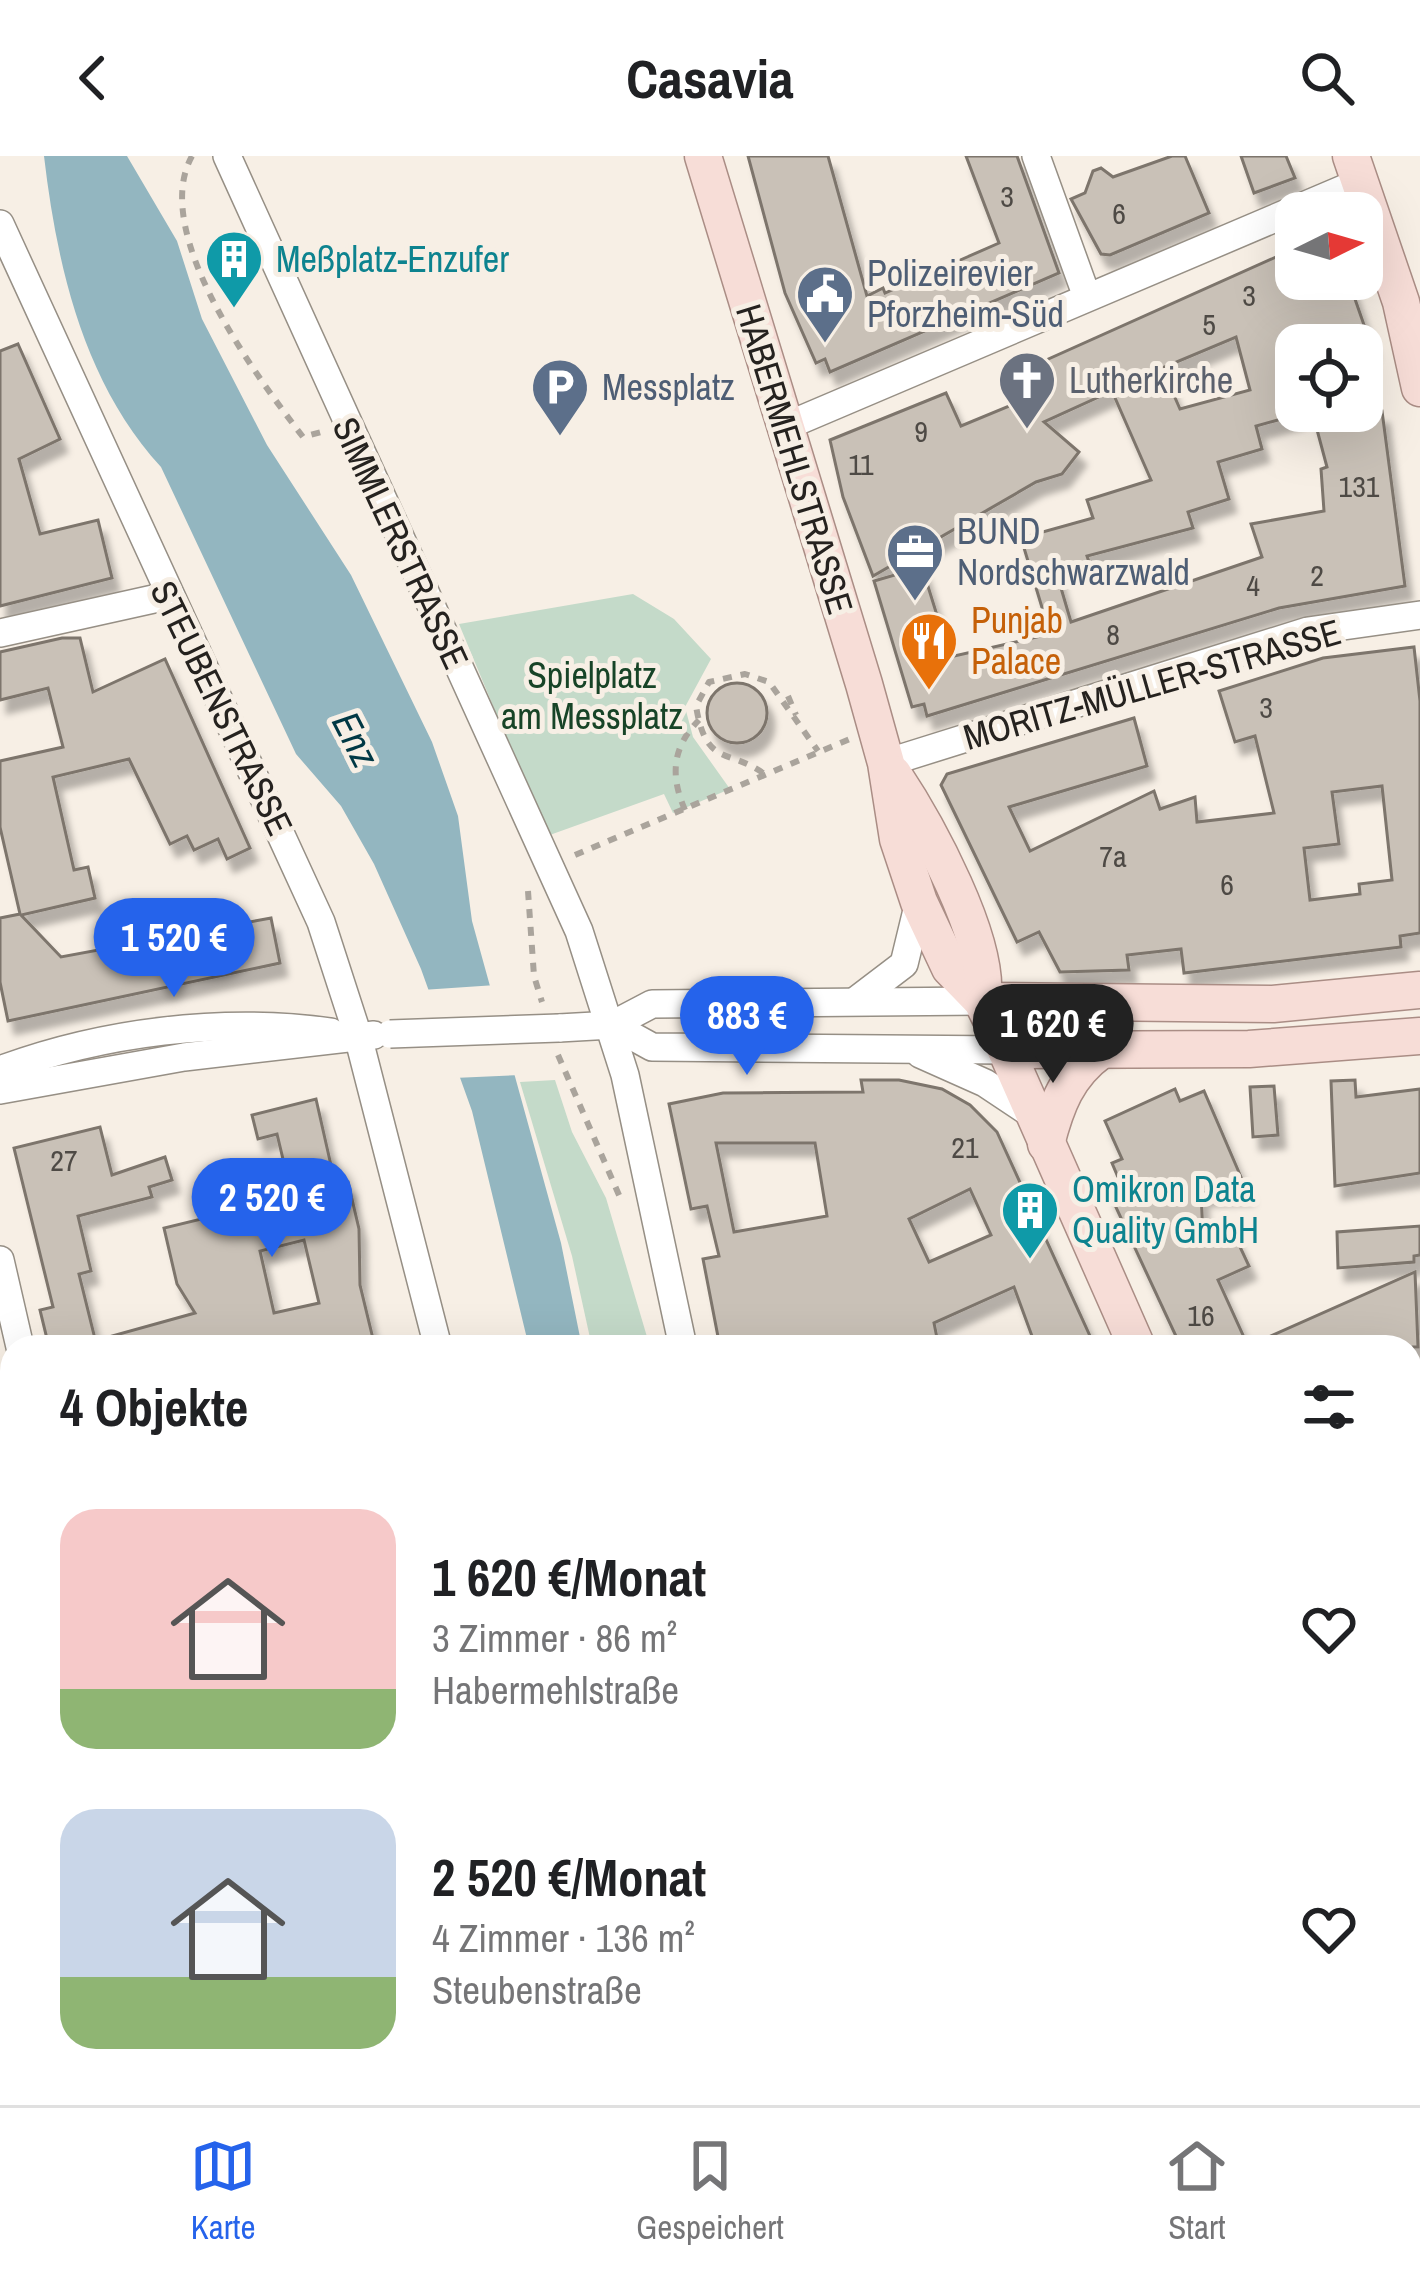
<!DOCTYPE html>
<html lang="de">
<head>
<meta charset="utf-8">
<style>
	:root { --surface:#fff; --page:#f2f2f2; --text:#202124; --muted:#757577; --line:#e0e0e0; --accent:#2563eb }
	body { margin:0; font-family:"Archivo Narrow",sans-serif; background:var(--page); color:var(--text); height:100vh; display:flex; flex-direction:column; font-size:45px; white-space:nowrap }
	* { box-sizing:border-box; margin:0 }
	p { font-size:39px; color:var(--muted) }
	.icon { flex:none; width:66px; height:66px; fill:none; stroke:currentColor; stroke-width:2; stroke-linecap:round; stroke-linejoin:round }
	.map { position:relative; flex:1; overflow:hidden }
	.panel { position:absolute; left:0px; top:1179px; width:1422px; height:771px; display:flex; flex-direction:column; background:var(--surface); border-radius:36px 36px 0 0; box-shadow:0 12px 48px #0002 }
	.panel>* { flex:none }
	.needle { width:78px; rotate:85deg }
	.buttons { position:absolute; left:1275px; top:36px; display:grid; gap:24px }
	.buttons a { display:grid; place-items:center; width:108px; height:108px; border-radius:24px; background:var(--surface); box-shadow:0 12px 48px #0002; font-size:60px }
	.price { position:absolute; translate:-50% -102px; padding:0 27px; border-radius:42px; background:var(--accent); color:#fff; font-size:39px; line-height:78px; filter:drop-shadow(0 3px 6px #0008) }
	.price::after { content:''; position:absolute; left:50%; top:72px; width:36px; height:27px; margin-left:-18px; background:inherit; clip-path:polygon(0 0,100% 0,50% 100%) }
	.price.selected { background:#222; color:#fff }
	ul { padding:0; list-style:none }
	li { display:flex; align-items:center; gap:36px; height:300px; padding:0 60px }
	li span { display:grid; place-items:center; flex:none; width:336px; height:240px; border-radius:36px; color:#555 }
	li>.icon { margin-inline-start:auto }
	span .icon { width:144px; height:144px; fill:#fffc; stroke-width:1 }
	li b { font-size:51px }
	h2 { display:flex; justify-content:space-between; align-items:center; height:144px; padding:0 60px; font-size:51px }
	header { display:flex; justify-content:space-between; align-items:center; height:156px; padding:0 60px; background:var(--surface); font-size:54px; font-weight:700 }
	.dock { display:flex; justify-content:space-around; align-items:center; height:168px; border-top:3px solid var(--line); background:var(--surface); font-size:33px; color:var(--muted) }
	.dock a { display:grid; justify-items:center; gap:6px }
	.dock .selected { color:var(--accent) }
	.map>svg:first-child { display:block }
	.green { fill:#c4dac9 }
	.water { fill:#93b6c0 }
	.pier { fill:#f7efe5 }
	.building { fill:#c9c1b7; stroke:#7d756c; stroke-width:3; fill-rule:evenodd; filter:url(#shadow) }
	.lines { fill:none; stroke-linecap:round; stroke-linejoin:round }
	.minor-casing { stroke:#968f85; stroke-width:30 }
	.major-casing { stroke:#aa8d85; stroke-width:39 }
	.path { stroke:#aaa49c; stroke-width:6; stroke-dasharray:9 9; stroke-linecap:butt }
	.minor { stroke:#fff; stroke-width:27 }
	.major { stroke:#f7ddd7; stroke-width:36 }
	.minor-bridge-casing { stroke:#968f85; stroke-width:30; stroke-linecap:butt }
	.minor-bridge { stroke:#fff; stroke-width:27 }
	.labels { text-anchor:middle; stroke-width:10; stroke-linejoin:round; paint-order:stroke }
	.number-label { font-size:30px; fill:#4e4a45 }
	.culture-label { font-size:36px; fill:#0d838f; stroke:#f7efe5; text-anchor:start }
	.service-label { font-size:36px; fill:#4e5e75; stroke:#f7efe5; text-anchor:start }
	.worship-label { font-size:36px; fill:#5b616d; stroke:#f7efe5; text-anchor:start }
	.street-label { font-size:36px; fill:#25221f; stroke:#f7efe5 }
	.food-label { font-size:36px; fill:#c56008; stroke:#f7efe5; text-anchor:start }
	.park-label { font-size:36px; fill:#174427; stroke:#f7efe5 }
	.water-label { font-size:39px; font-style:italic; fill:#003844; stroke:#f7efe5 }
</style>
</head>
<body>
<header><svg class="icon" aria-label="back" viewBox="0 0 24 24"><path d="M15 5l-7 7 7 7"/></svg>Casavia<svg class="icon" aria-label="search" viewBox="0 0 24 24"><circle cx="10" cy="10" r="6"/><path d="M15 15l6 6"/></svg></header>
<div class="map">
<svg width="1420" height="1949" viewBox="0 0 1420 1949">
	<defs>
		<filter id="shadow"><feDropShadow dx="7" dy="13" stdDeviation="3" flood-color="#0004"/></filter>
	</defs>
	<rect width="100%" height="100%" fill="#f7efe5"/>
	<!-- green -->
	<g class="green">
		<polygon points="633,438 674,463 711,503 685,551 693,581 730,633 673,657 664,638 547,680 459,468"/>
		<polygon points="555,924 572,976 606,1042 650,1191 592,1191 572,1100 520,926"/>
		<polygon points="0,1591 12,1652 8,1949 0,1949"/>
	</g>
	<!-- water -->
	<path class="water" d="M44,0h83l50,85 25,78 65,126 84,130 81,167 26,74 14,105 89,322 21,104h-53l-57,-236 -51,-142 -47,-105 -33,-58 -45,-52 -135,-287c-77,-84 -104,-200 -117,-311z"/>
	<!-- pier -->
	<polygon class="pier" points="496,829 520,919 454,922 422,834"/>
	<!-- building -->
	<g class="building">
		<polygon points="748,0 828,0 867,140 883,132 885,137 999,87 966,0 1017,0 1059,117 830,216 825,203 816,207 785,137"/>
		<polygon points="1172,0 1185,0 1209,57 1110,99 1101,98 1071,43 1085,37 1093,15 1101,12 1113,21"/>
		<polygon points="1241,0 1286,0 1295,22 1254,37"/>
		<path d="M1296,92v31h52l23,66h-75v70l-40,11 6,23 -44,13 11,37 -41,13 5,16 -106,28 2,6 -33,9 15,51 191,-65 -11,-33 73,-13 -3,-42 6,-2 -15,-56h70l23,175 -126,22 -352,108 -3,-12 -12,3 -38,-126 48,-14 28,90 100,-23 -29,-96 72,-20 -6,-18 64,-20 -39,-89 -68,31 35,30 -17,22 -26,8 -163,94 -30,-79 -13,-57 116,-47 15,33 63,-26 -9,-26zM1236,181l14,53 -70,19 -18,-41z"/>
		<polygon points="18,188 60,283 19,303 40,378 98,364 112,422 0,450 0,195"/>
		<polygon points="62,482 80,482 93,536 165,503 250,692 227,703 218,683 194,694 187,680 170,688 129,603 53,621 74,714 88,711 95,742 21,759 61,801 271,762 280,807 8,865 0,826 0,762 20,758 0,671 0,605 63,591 48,532 0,544 0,496"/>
		<path d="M1414,491l6,54v232l-20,3 1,11 -217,26 -3,-24 -54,6 2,15 -69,2 -21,-40 -22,10 -76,-157 6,-11 187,-56 13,48 -138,41 21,44 124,-60 6,18 35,-12 2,25 77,-9 -19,-77 -20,6 -16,-51 104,-33zM1382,630l10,94 -33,4 1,10 -50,6 -6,-52 35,-4 -7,-52z"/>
		<circle cx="737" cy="557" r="30"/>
		<path d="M861,924h38l43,9 28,16 27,27 98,215h-59l-22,-60 -80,36 4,20 -218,4 -17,-88 16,-3 -12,-50 -16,3 -22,-105 54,-11 140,-1zM716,987h99l12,73 -93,16zM970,1033l21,46 -62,27 -20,-43z"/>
		<polygon points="1355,924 1356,941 1420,933 1420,1017 1335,1030 1331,925"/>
		<polygon points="1274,930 1278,979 1253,981 1250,931"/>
		<polygon points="1175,933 1180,945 1204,935 1247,1035 1201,1037 1203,1079 1234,1078 1249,1110 1218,1124 1248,1190 1415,1116 1418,1191 1181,1191 1107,1032 1120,1026 1112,1007 1122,1003 1105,965"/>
		<path d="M316,943l19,84 13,-1 11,47 1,56 15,62h-273l-1,-8 94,-26 -18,-29 -13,-56 128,-31 -15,-63 -19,5 -6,-24zM304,1084l15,63 -45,10 -14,-62z"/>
		<polygon points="100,971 112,1019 165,1001 172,1024 149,1031 152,1041 78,1060 91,1115 79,1118 97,1191 49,1191 40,1154 53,1151 14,992"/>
		<polygon points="1420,1070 1420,1099 1414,1100 1414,1106 1338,1112 1337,1076"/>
	</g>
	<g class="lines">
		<!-- minor casing -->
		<g class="minor-casing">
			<g id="minor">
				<polyline points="227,0 579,775 625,919 683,1191"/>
				<polyline points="1036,0 1087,141"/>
				<polyline points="0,68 321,766 358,880 438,1191"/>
				<polyline points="784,271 1360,26"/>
				<polyline points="0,477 167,440"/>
				<polyline points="886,607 1308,475 1420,459"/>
				<polyline points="858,843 904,808 919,746"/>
				<polyline points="612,869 652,891 1006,894"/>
				<polyline points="559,872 612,869 652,848 982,845"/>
				<polyline points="920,898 985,927 1033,959"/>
				<path d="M0,914c102,-38 223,-53 331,-38"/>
				<polyline points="0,934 184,901 374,879"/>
				<polyline points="0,1104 20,1191"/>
				<polyline points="1410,1333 1420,1320"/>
				<polyline points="1410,1716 1420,1715"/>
				<polyline points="1410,1871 1420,1870"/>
				<polyline points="184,1938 185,1949"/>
				<polyline points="517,1949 518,1938"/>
				<polyline points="744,1949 745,1938"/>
			</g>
		</g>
		<!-- major casing -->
		<g class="major-casing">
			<g id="major">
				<polyline points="703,0 864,528 886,607 898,683 919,746 950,812 982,845 1006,894 1137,1191"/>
				<polyline points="1351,0 1401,146 1420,232"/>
				<path d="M893,618c32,48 100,170 89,227"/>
				<polyline points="982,845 1273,848 1420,834"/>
				<polyline points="1006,894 1249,893 1420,880"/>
				<path d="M1046,988c10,-39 21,-69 54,-93"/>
				<polyline points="1061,1949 1065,1938"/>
			</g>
		</g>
		<!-- path -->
		<g class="path">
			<path d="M192,0c-43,77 65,221 111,281l22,-6"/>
			<polyline points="788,540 796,559"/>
			<path d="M763,617c-36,-25 -57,-6 -67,-67l13,-24 36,-8 24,8 49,69"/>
			<path d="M685,654c-15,-34 -13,-63 14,-90"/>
			<polyline points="575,699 850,583"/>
			<polyline points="528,735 534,820 542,846"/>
			<polyline points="558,899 622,1046"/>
			<polyline points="1147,1938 1148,1949"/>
			<polyline points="1012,1949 1017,1938"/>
		</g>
		<!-- minor -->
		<use href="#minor" class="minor"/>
		<!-- major -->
		<use href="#major" class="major"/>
		<!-- minor-bridge casing -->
		<g class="minor-bridge-casing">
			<polyline id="minor-bridge" points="390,878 559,872"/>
		</g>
		<!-- minor-bridge -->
		<use href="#minor-bridge" class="minor-bridge"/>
	</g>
	<!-- icons -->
	<defs>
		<g id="building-pin" transform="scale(3)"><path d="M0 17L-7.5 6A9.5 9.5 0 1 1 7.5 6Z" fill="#0f9aa8" stroke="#f7efe5"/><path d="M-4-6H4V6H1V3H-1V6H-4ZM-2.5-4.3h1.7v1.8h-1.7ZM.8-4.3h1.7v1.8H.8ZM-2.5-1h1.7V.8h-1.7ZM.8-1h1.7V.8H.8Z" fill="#fff"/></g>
		<g id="civic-pin" transform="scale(3)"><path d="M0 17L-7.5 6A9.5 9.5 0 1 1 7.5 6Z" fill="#5c6f8a" stroke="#f7efe5"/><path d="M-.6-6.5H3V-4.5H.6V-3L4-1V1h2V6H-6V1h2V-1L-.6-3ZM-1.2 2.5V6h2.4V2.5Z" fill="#fff"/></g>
		<g id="church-pin" transform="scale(3)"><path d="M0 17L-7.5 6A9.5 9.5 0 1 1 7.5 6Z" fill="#6b7280" stroke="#f7efe5"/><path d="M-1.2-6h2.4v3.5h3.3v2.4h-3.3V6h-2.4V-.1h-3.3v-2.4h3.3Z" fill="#fff"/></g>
		<g id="parking-pin" transform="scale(3)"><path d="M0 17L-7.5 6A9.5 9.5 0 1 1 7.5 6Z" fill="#5c6f8a" stroke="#f7efe5"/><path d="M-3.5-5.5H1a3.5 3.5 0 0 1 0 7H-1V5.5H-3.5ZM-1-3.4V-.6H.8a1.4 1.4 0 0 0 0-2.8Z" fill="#fff"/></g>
		<g id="office-pin" transform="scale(3)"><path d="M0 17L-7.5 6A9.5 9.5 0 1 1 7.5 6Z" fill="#5c6f8a" stroke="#f7efe5"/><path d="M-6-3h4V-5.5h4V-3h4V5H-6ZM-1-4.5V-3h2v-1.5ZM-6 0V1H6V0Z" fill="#fff"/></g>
		<g id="restaurant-pin" transform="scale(3)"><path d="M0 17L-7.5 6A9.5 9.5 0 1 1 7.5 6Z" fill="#e8710a" stroke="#f7efe5"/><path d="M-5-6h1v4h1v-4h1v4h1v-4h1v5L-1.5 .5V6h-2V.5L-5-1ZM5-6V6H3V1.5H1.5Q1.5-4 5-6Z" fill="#fff"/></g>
	</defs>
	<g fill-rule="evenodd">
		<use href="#building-pin" x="234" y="103"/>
		<use href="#civic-pin" x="825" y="138"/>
		<use href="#church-pin" x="1027" y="224"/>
		<use href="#parking-pin" x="560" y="231"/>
		<use href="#office-pin" x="915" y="396"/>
		<use href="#restaurant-pin" x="929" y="485"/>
		<use href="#building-pin" x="1030" y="1054"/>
	</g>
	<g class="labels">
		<!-- number labels -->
		<g class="number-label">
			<text x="1007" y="51">3</text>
			<text x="1119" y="68">6</text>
			<text x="1249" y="150">3</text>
			<text x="1209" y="179">5</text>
			<text x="921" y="286">9</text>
			<text x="861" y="319">11</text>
			<text x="1359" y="341">131</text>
			<text x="1317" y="430">2</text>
			<text x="1253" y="440">4</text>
			<text x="1113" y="489">8</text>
			<text x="1266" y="562">3</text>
			<text x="1113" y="711">7a</text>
			<text x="1227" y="739">6</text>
			<text x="965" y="1002">21</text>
			<text x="64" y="1015">27</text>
			<text x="1201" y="1170">16</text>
		</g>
		<!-- culture labels -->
		<g class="culture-label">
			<text x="276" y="116">Meßplatz-Enzufer</text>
			<text x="1072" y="1046">Omikron Data<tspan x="1072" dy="41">Quality GmbH</tspan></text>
		</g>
		<!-- service labels -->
		<g class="service-label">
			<text x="867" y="130">Polizeirevier<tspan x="867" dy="41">Pforzheim-Süd</tspan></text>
			<text x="602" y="244">Messplatz</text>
			<text x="957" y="388">BUND<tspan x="957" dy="41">Nordschwarzwald</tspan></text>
		</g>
		<!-- worship labels -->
		<g class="worship-label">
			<text x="1069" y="237">Lutherkirche</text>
		</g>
		<!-- street labels -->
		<g class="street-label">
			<text transform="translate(795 303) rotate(73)" y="13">HABERMEHLSTRASSE</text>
			<text transform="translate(401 387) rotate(65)" y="13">SIMMLERSTRASSE</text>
			<text transform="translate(1152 528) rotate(-16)" y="13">MORITZ-MÜLLER-STRASSE</text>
			<text transform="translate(222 552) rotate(64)" y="13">STEUBENSTRASSE</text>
		</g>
		<!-- food labels -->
		<g class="food-label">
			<text x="971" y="477">Punjab<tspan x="971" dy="41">Palace</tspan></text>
		</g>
		<!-- park labels -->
		<g class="park-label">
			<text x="592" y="532">Spielplatz<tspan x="592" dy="41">am Messplatz</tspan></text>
		</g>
		<!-- water labels -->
		<g class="water-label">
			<text transform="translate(356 583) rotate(63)" y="14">Enz</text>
		</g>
	</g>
</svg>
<div class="buttons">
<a><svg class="needle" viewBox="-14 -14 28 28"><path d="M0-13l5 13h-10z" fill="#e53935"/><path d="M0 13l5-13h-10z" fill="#757577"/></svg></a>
<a><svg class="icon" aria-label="locate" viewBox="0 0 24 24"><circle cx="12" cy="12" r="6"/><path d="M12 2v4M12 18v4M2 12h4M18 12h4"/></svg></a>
</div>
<b class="price" style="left:174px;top:844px">1 520 €</b>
<b class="price" style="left:747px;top:922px">883 €</b>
<b class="price selected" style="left:1053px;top:930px">1 620 €</b>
<b class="price" style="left:272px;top:1104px">2 520 €</b>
<section class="panel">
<h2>4 Objekte<svg class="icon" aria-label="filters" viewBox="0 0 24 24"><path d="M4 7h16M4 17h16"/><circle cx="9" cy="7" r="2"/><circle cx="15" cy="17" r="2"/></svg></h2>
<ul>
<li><span style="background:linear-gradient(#f6c9c9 75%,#8fb573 0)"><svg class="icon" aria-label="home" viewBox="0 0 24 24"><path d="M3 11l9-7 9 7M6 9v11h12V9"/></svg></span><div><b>1 620 €/Monat</b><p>3 Zimmer · 86 m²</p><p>Habermehlstraße</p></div><svg class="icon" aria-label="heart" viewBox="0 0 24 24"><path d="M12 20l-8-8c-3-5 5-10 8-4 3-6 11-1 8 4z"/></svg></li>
<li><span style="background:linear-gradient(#c9d6e8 70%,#8fb573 0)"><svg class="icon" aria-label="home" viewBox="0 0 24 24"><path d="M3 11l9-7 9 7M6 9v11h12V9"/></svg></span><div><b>2 520 €/Monat</b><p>4 Zimmer · 136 m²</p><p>Steubenstraße</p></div><svg class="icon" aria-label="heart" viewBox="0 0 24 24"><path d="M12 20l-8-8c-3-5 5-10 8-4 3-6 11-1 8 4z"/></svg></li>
</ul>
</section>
</div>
<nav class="dock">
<a class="selected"><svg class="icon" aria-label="map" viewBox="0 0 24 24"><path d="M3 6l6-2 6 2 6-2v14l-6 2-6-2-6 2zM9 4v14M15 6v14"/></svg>Karte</a>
<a><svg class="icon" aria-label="saved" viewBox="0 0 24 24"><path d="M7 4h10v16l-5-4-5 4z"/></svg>Gespeichert</a>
<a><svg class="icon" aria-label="home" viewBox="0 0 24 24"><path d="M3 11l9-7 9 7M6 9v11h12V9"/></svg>Start</a>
</nav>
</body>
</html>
